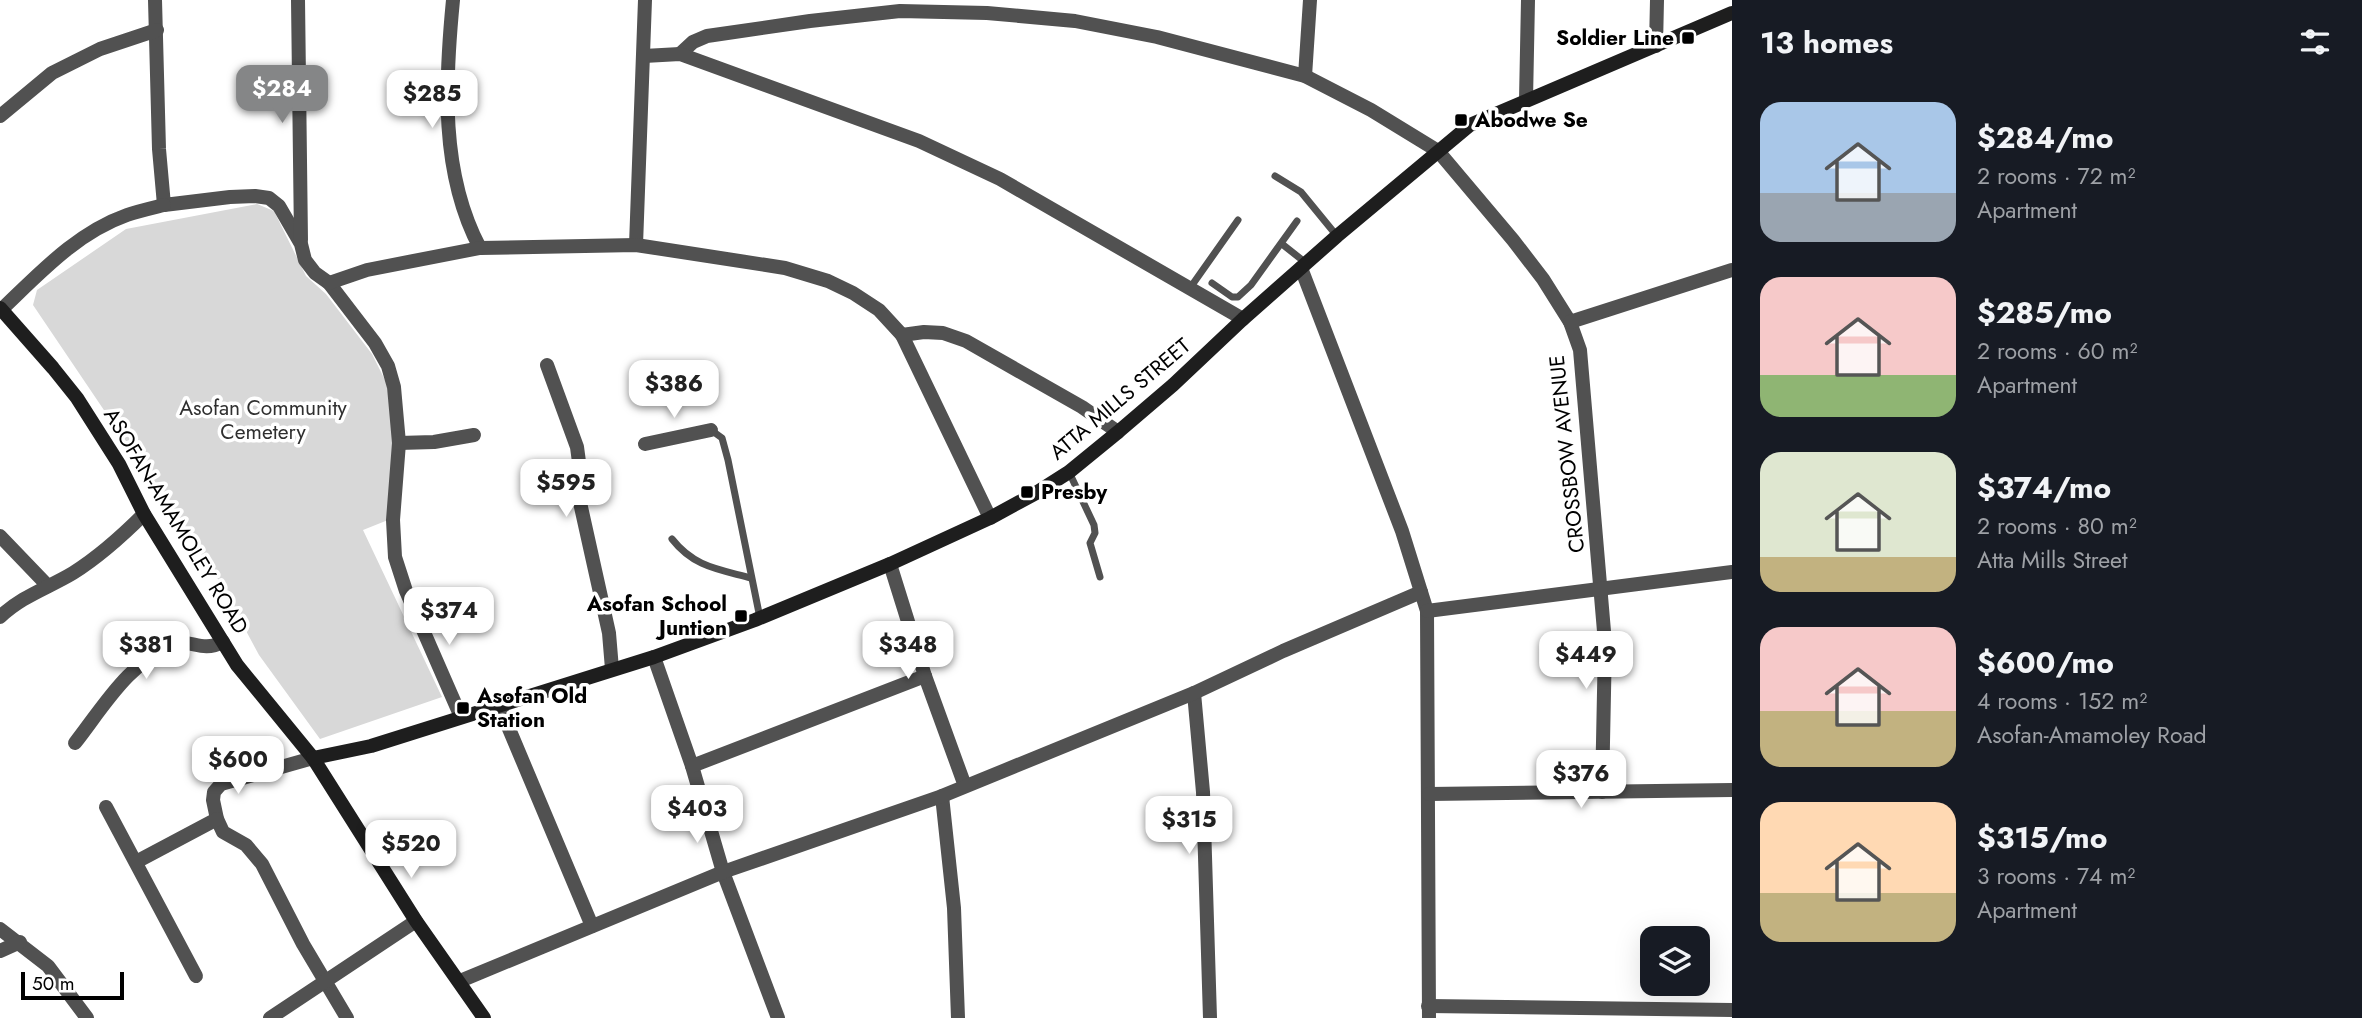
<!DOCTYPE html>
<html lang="en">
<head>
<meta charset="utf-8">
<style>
	:root { --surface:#171b24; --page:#20242c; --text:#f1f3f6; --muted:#9ea1a6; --accent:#858687 }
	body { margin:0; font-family:Jost,sans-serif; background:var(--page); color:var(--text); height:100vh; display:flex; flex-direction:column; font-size:26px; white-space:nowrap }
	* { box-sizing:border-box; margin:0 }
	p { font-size:23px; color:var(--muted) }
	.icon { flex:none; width:38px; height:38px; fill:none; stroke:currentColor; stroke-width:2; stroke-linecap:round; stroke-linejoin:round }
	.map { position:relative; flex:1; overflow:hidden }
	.details { display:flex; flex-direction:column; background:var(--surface); width:630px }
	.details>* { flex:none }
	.buttons { position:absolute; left:1640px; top:926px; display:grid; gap:14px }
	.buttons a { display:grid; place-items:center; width:70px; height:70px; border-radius:14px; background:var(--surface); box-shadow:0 7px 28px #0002; font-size:35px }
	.scale { position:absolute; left:21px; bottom:18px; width:103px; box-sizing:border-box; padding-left:7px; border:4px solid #000; border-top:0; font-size:19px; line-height:24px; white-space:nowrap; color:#000; -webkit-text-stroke:5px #fff; paint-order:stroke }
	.price { position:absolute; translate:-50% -60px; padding:0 16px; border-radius:14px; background:#fff; color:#222; font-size:23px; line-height:46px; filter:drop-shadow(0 2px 4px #0008) }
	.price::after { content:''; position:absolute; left:50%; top:42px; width:21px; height:16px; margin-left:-10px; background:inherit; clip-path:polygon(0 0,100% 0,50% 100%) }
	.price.current { background:var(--accent); color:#fff }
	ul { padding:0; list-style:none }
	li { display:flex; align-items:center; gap:21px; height:175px; padding:0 28px }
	li span { display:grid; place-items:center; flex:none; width:196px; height:140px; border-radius:21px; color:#555 }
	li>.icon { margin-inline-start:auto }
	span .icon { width:84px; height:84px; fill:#fffc; stroke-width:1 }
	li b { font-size:30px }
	h2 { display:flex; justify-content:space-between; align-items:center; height:84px; padding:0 28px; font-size:30px }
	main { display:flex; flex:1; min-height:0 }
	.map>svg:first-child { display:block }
	.green { fill:#d8d8d8 }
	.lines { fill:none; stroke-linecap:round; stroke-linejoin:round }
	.lane { stroke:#515151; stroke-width:7 }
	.street { stroke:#515151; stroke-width:14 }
	.secondary { stroke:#1e1e1e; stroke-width:14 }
	.poi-dot { fill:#000; stroke:#fff; stroke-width:2.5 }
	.labels { text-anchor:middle; stroke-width:7; stroke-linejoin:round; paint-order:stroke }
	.poi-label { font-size:21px; font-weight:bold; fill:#000; stroke:#fff; text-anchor:start }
	.street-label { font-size:21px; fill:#000; stroke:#fff }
	.park-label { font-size:21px; fill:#2f2f2f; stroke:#fff }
</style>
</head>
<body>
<main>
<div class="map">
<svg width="1732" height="1018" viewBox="0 0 1732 1018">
	<rect width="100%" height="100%" fill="#fff"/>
	<!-- green -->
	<polygon class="green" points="257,204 274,211 306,276 326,294 372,354 387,384 393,437 388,520 363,530 442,697 320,739 259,655 220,582 33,305 37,290 126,229"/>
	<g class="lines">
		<!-- lane -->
		<g class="lane">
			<polyline points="1275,176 1301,192 1337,236"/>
			<polyline points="1282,244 1306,263"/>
			<polyline points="1212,283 1232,297 1238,297 1251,285 1297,221"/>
			<polyline points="1190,288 1238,220"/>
			<polyline points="711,430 722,438 728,460 760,618"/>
			<polyline points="1069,472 1094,525 1095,533 1090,543 1100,577"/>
			<path d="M672,539c22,28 46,30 79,39"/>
		</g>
		<!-- street -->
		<g class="street">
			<polyline points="155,0 159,149 164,205 230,197 255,196 269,198 279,206 301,244 305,260 315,273 329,283 375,343 388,366 394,387 399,443 393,520 395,557 406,591 461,717"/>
			<polyline points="298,0 301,240"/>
			<path d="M453,0c-8,82 -13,173 27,248"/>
			<polyline points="1656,46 1657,0"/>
			<polyline points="680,54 693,42 707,36 810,21 900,11 987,13 1075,21 1157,37 1305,76 1371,110 1438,151 1513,240 1543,279 1570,322 1580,350 1605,643 1602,792"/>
			<polyline points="644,56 680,54 919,141 1000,179 1243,319"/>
			<polyline points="1305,76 1310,0"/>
			<polyline points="1526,100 1528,0"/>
			<polyline points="0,116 52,73 100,49 157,30"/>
			<polyline points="636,245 645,0"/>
			<polyline points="1301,268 1402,531 1427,611 1429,1018"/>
			<polyline points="329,283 367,270 480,248 636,245 785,268 828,281 853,293 879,310 902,335 990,518"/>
			<path d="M1,310c38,-36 75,-77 126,-95 12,-4 25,-7 37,-10"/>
			<polyline points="1570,322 1732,270"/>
			<polyline points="902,335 924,332 943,333 966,341 1082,407 1118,432"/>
			<polyline points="547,365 577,447 579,462 577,489 609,633 612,669"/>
			<polyline points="399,443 434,442 474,435"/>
			<polyline points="645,444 711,430"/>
			<polyline points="0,536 48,586"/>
			<polyline points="890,564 925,676 965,786"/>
			<polyline points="1427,611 1732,572"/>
			<path d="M0,617c22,-21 48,-29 73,-44 27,-17 49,-37 71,-59"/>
			<polyline points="654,657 692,766 723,872 778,1018"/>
			<polyline points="1194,693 1203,792 1210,1018"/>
			<polyline points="499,705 592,926"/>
			<path d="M75,743c29,-37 54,-82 101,-99 16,-5 25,9 47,-2"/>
			<polyline points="313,758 221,784 214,792 213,800 217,819 223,832 246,845 262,864 303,944 347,1018"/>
			<polyline points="692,766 925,676"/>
			<polyline points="1429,794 1732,790"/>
			<polyline points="942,796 954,908 958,1018"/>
			<polyline points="106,807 196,976"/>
			<polyline points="136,862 217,819"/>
			<polyline points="0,929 48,966 87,1018"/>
			<polyline points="0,951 20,942"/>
			<polyline points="460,981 723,872 942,796 1194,693 1283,651 1421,592"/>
			<polyline points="1428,1006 1732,1010"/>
			<polyline points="270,1018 416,921"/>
		</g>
		<!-- secondary -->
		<g class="secondary">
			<polyline points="0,308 53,368 77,398 119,464 144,514 237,665 313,758 416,921 484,1018"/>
			<polyline points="313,758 371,746 654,657 755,620 890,564 990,518 1036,493 1069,472 1118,432 1173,385 1243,319 1337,236 1470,125 1732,13"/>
		</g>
	</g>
	<!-- markers -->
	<g class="poi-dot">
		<rect x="1681" y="31" width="14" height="14" rx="3.5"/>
		<rect x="1454" y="113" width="14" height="14" rx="3.5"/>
		<rect x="1020" y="485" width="14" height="14" rx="3.5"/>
		<rect x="734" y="609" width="14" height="14" rx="3.5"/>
		<rect x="456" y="701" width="14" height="14" rx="3.5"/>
	</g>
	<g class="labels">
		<!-- poi labels -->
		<g class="poi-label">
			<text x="1674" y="45" text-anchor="end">Soldier Line</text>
			<text x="1475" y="127">Abodwe Se</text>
			<text x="1041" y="499">Presby</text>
			<text x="727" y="611" text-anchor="end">Asofan School<tspan x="727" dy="24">Juntion</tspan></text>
			<text x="477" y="703">Asofan Old<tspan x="477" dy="24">Station</tspan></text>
		</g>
		<!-- street labels -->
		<g class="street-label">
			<text transform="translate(1120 399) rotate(-40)" y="7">ATTA MILLS STREET</text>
			<text transform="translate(1567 454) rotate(-96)" y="7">CROSSBOW AVENUE</text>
			<text transform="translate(176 521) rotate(59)" y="7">ASOFAN-AMAMOLEY ROAD</text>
		</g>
		<!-- park labels -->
		<g class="park-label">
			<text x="263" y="415">Asofan Community<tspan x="263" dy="24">Cemetery</tspan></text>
		</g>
	</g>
</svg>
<div class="buttons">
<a><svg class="icon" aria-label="layers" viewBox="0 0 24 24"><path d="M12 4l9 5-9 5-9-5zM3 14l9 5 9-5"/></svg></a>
</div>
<div class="scale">50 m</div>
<b class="price current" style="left:282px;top:125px">$284</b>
<b class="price" style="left:432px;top:130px">$285</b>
<b class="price" style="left:674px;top:420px">$386</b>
<b class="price" style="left:566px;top:519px">$595</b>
<b class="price" style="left:449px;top:647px">$374</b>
<b class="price" style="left:146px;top:681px">$381</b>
<b class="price" style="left:908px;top:681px">$348</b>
<b class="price" style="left:1586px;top:691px">$449</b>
<b class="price" style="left:238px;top:796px">$600</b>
<b class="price" style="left:1581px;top:810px">$376</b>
<b class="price" style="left:697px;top:845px">$403</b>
<b class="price" style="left:1189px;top:856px">$315</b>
<b class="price" style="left:411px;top:880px">$520</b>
</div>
<section class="details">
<h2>13 homes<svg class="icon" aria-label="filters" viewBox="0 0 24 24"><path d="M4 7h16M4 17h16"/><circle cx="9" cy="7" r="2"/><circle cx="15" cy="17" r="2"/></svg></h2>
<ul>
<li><span style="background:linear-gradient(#a9c7e8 65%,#9aa5b1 0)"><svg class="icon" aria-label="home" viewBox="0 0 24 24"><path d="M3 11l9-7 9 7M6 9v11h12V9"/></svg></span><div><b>$284/mo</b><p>2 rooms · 72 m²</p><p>Apartment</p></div></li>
<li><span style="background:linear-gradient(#f6c9c9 70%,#8fb573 0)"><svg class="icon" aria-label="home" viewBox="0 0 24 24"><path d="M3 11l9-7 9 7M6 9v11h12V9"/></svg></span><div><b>$285/mo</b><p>2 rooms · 60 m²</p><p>Apartment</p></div></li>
<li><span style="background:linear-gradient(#dfe7d0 75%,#c2b280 0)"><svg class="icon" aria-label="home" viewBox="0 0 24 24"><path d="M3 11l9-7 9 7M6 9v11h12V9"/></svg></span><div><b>$374/mo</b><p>2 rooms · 80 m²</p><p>Atta Mills Street</p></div></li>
<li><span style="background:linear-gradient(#f6c9c9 60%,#c2b280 0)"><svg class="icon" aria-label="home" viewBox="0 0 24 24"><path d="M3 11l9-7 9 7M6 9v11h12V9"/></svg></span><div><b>$600/mo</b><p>4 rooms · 152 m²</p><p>Asofan-Amamoley Road</p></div></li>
<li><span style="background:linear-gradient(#ffd9b3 65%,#c2b280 0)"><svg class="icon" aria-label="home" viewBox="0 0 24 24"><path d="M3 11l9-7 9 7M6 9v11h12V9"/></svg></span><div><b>$315/mo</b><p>3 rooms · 74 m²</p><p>Apartment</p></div></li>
</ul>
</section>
</main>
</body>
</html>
